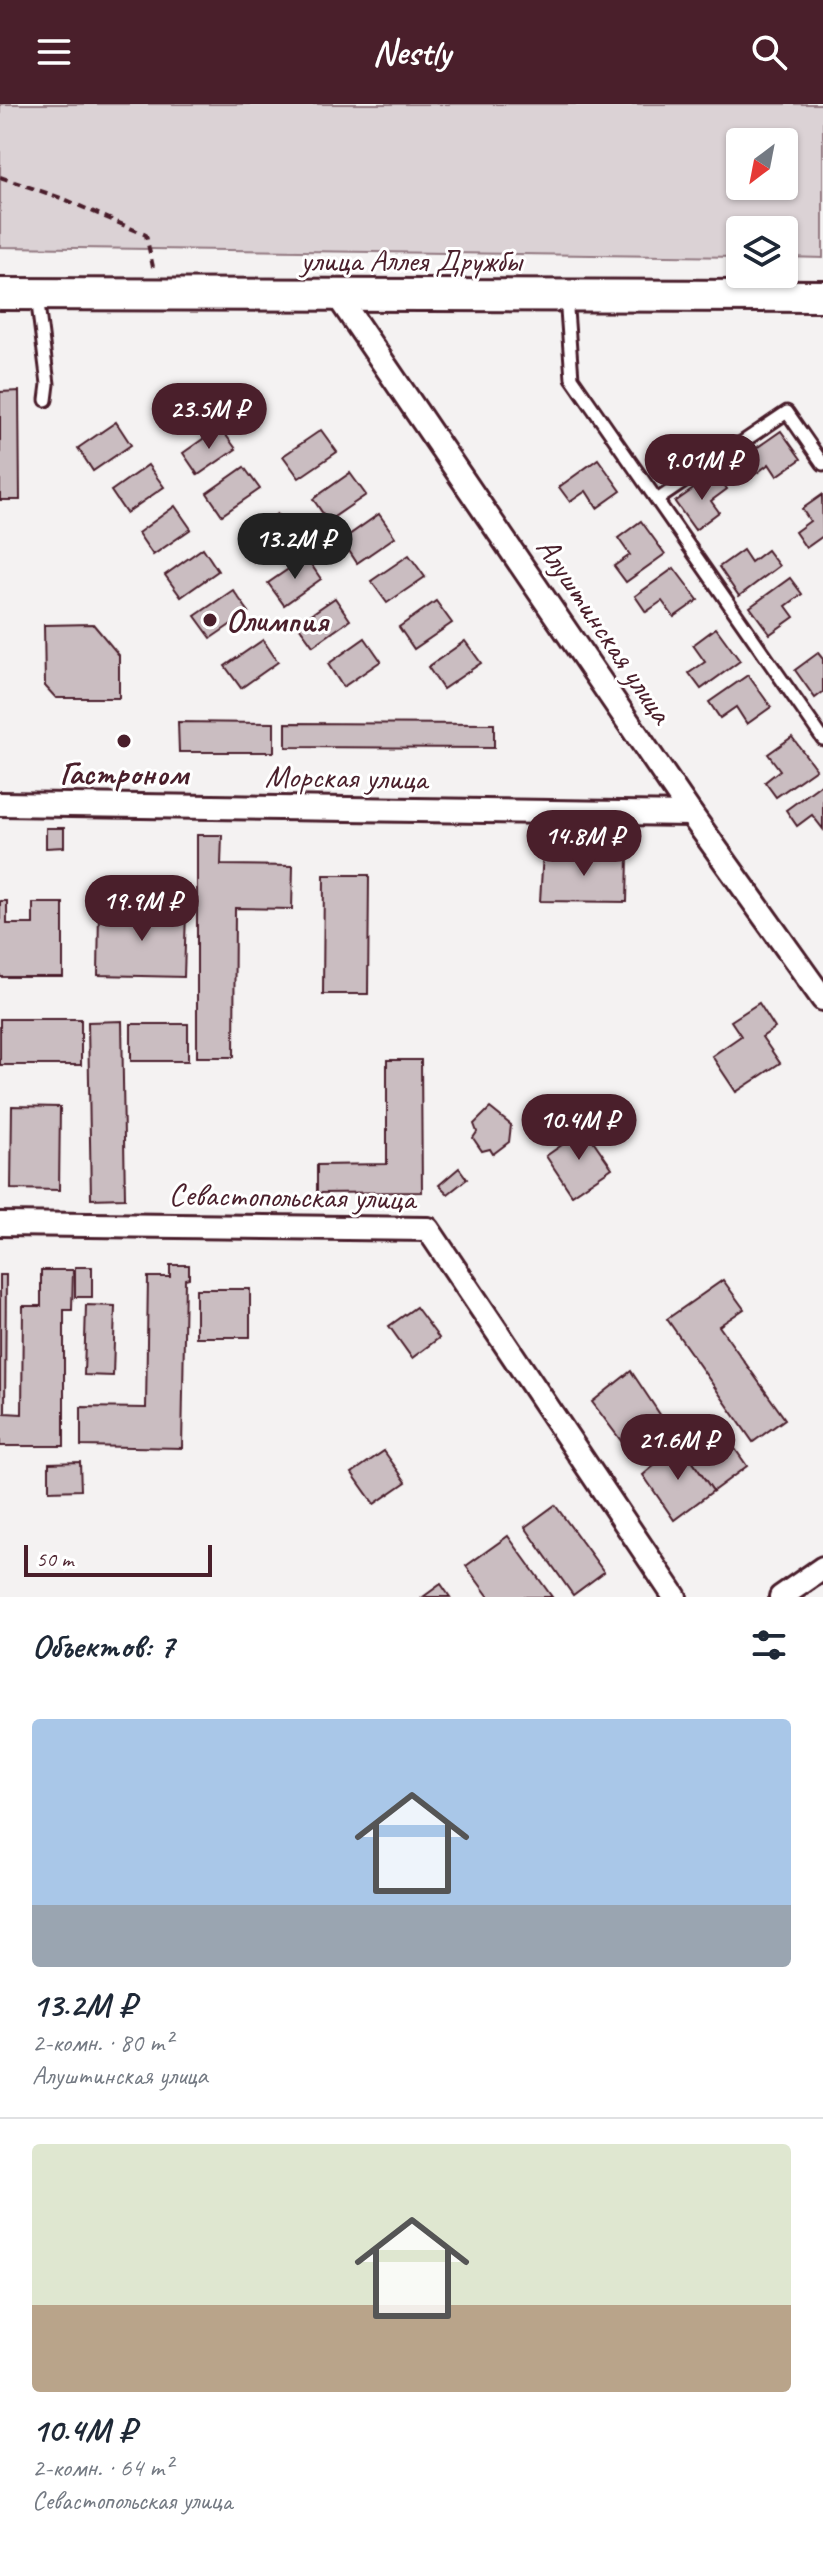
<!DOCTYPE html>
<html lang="ru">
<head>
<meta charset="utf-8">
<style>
	:root { --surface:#fff; --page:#f2f2f3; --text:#1f2937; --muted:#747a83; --line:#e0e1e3; --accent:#4a1f2b }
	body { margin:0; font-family:Caveat,sans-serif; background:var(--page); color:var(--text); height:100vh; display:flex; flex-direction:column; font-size:30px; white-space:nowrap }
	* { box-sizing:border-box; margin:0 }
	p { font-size:26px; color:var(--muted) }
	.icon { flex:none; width:44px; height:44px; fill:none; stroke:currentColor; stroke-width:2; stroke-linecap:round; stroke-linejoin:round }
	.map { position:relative; height:1493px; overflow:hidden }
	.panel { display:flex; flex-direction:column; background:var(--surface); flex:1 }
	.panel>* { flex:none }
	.needle { width:52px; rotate:212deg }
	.controls { position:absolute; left:726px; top:24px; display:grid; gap:16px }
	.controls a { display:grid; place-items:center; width:72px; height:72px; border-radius:8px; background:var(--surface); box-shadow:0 2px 6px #0004; font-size:40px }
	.scale { position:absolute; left:24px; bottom:20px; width:188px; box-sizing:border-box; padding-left:8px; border:4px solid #4a1f2b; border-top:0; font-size:22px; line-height:28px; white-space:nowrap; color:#4a1f2b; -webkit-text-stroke:6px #fff; paint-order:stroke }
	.price { position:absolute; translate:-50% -68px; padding:0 18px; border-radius:28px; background:var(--accent); color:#fff; font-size:26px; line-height:52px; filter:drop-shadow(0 2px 4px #0008) }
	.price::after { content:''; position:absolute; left:50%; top:48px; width:24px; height:18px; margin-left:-12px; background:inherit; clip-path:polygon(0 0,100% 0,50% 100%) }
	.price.active { background:#222; color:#fff }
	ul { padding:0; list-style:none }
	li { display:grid; align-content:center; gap:16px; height:424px; padding:0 32px }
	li+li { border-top:2px solid var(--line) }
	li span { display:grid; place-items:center; height:248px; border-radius:8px; color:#555 }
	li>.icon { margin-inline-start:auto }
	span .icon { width:144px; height:144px; fill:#fffc; stroke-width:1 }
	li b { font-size:34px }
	h2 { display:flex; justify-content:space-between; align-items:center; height:96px; padding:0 32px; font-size:34px }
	header { display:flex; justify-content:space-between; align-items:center; height:104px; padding:0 32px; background:var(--accent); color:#fff; font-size:36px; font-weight:700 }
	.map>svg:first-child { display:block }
	.green { fill:#dbd2d5; stroke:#927880; stroke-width:2; fill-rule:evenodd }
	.building { fill:#cabdc1; stroke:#4a1f2b; stroke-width:2 }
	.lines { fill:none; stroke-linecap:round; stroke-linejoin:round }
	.lane-casing { stroke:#4a1f2b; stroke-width:17 }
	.street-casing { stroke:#4a1f2b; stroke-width:28 }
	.secondary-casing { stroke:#4a1f2b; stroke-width:36 }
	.path { stroke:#4a1f2b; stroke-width:4; stroke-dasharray:8 6; stroke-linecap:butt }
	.lane { stroke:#fff; stroke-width:11 }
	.street { stroke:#fff; stroke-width:22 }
	.secondary { stroke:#fff; stroke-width:30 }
	.poi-dot { fill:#4a1f2b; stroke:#fff; stroke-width:3 }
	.labels { text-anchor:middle; stroke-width:6; stroke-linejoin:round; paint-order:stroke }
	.street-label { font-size:32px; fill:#4a1f2b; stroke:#fff }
	.poi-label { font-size:32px; font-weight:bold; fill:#4a1f2b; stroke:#fff; text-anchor:start }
</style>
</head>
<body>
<header><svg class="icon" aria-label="menu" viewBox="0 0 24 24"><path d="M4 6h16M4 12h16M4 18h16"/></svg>Nestly<svg class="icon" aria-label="search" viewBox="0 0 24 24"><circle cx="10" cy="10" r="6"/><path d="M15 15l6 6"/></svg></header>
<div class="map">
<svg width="823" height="1493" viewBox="0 0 823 1493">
	<rect width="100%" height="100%" fill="#f4f2f2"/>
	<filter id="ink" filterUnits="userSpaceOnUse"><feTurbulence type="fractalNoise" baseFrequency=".0125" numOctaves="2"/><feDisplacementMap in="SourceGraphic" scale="16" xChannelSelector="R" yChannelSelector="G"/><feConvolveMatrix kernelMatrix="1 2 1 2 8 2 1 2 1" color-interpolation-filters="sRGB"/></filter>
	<g filter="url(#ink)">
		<!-- green -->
		<path class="green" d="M0,0h823v154l-39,-1v-27h-44v27l-740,-10zM740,38h44v44h-44z"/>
		<!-- building -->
		<g class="building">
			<polygon points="19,287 20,396 0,396 0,288"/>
			<polygon points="116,318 131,341 93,367 78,344"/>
			<polygon points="220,323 236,345 198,371 183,349"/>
			<polygon points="321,326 337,348 299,374 283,352"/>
			<polygon points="781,327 801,355 777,372 769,360 754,371 742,354"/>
			<polygon points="598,355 621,387 597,404 586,387 570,398 559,383"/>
			<polygon points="148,361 164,383 126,409 111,387"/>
			<polygon points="244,363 260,385 222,411 207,389"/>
			<polygon points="350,369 366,391 328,417 313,395"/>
			<polygon points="716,369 727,385 711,397 719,408 695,426 675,398"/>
			<polygon points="822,391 823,432 806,444 795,428 810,417 802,405"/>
			<polygon points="175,402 191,425 153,451 138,429"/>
			<polygon points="277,410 292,432 254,458 239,436"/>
			<polygon points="379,410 395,433 357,459 342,436"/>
			<polygon points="641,417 665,450 626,478 614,462 630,451 618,434"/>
			<polygon points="203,444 218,467 181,493 165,471"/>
			<polygon points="743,446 751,458 767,446 779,462 739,492 719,463"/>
			<polygon points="409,451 425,473 387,499 371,477"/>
			<polygon points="306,453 321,475 284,501 268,479"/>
			<polygon points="674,464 698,496 674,513 662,497 646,508 635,492"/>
			<polygon points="790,474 802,490 786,502 794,513 770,530 750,503"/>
			<polygon points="233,486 249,508 211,534 195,512"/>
			<polygon points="335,494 350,516 313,542 297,520"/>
			<polygon points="436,497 452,519 414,545 399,523"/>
			<polygon points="93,520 119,551 119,594 56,594 45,582 44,521"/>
			<polygon points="716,524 740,557 701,585 689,569 705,558 693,541"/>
			<polygon points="365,534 381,557 343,583 328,560"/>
			<polygon points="263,536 278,558 241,584 225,562"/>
			<polygon points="465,537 481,559 443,585 428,563"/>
			<polygon points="818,549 823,555 823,588 815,594 795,566"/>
			<polygon points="748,571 771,603 747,620 736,603 720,614 709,598"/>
			<polygon points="178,618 274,619 274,648 179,648"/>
			<polygon points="286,619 494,620 494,644 286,643"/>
			<polygon points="792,633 816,665 776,693 765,678 780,666 768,650"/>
			<polygon points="823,679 823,725 812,711 797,722 786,706"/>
			<polygon points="46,724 64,724 64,743 46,744"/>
			<polygon points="197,731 222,731 221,761 293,762 292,805 235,804 234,953 197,953"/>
			<polygon points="543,749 628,751 627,798 540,797"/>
			<polygon points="324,771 369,771 368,890 323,890"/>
			<polygon points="0,797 7,797 7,820 33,820 33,799 63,799 63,873 0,873"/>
			<polygon points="99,805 186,807 184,873 98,871"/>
			<polygon points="759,899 775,924 762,933 780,959 736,988 712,952 741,932 731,917"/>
			<rect x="0" y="915" width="81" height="46"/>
			<polygon points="122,917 125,1094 91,1095 88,918"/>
			<rect x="131" y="920" width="57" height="37"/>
			<polygon points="387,956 421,956 422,1088 317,1089 317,1061 387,1060"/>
			<polygon points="12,1002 60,1003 59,1086 11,1085"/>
			<polygon points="490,1004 511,1021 509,1038 493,1050 490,1045 482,1047 473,1034 477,1028 474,1020"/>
			<polygon points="585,1025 612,1064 572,1091 546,1052"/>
			<polygon points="459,1064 467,1075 448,1090 439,1081"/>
			<polygon points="170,1161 189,1161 189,1174 185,1175 182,1344 81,1342 81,1303 146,1304 148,1173 170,1173"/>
			<rect x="75" y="1163" width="17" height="30"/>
			<polygon points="41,1166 73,1166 72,1206 64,1206 64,1342 0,1342 0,1171 6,1171 5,1309 22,1310 23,1202 41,1202"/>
			<polygon points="723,1176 744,1205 719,1222 785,1315 753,1338 667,1215"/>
			<rect x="196" y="1185" width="54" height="48"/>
			<polygon points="86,1201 115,1202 113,1272 84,1271"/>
			<polygon points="416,1203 439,1234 412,1254 389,1222"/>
			<polygon points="631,1267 663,1315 625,1342 592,1298"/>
			<polygon points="715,1316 747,1362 713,1387 680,1340"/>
			<polygon points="680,1340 713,1387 674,1416 643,1371"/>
			<polygon points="384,1347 406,1378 374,1400 352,1369"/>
			<polygon points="80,1358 81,1386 49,1387 49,1359"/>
			<polygon points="555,1401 604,1468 573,1491 525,1423"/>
			<polygon points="508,1432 552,1493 489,1493 466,1462"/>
			<polygon points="441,1480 450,1493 423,1493"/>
		</g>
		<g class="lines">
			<!-- lane casing -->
			<g class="lane-casing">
				<g id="lane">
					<polyline points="37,192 48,280 46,296"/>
					<polyline points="566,192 572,274 823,635"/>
					<polyline points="657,396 787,308 823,360"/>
				</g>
			</g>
			<!-- street casing -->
			<g class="street-casing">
				<g id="street">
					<polyline points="337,191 691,710 823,895"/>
					<polyline points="0,700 691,710"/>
					<polyline points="0,1120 428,1125 675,1493"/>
					<polyline points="781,1493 823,1464"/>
				</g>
			</g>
			<!-- secondary casing -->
			<g class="secondary-casing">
				<polyline id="secondary" points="0,190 823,192"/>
			</g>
			<!-- path -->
			<polyline class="path" points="0,73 64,95 146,131 153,163"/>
			<!-- lane -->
			<use href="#lane" class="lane"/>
			<!-- street -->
			<use href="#street" class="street"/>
			<!-- secondary -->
			<use href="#secondary" class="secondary"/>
		</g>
	</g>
	<!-- markers -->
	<g class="poi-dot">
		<circle cx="210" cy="516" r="8"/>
		<circle cx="124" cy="637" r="8"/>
	</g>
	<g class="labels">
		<!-- street labels -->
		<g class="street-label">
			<text x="411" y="167">улица Аллея Дружбы</text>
			<text transform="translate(605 526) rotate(56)" y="11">Алуштинская улица</text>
			<text transform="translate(346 673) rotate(1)" y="11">Морская улица</text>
			<text transform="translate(292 1092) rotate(1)" y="11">Севастопольская улица</text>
		</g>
		<!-- poi labels -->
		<g class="poi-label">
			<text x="226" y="527">Олимпия</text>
			<text x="124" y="680" text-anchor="middle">Гастроном</text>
		</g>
	</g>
</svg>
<div class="controls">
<a><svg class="needle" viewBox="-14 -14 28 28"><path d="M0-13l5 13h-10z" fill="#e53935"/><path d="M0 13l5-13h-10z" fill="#747a83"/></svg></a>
<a><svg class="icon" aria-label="layers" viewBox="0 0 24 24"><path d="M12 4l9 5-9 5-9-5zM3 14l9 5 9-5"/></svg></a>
</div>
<div class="scale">50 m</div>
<b class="price" style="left:209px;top:347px">23.5M ₽</b>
<b class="price" style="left:702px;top:398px">9.01M ₽</b>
<b class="price active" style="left:295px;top:477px">13.2M ₽</b>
<b class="price" style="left:584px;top:774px">14.8M ₽</b>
<b class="price" style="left:142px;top:839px">19.9M ₽</b>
<b class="price" style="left:579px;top:1058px">10.4M ₽</b>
<b class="price" style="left:678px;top:1378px">21.6M ₽</b>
</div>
<section class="panel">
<h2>Объектов: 7<svg class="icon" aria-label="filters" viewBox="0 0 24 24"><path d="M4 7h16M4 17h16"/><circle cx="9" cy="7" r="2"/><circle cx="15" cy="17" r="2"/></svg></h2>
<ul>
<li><span style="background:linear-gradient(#a9c7e8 75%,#9aa5b1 0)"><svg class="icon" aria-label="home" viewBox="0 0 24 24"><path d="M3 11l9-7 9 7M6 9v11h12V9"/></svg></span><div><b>13.2M ₽</b><p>2-комн. · 80 m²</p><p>Алуштинская улица</p></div></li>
<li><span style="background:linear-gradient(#dfe7d0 65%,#b9a48a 0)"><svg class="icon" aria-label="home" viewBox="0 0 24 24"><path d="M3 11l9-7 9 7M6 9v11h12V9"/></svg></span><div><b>10.4M ₽</b><p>2-комн. · 64 m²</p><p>Севастопольская улица</p></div></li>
</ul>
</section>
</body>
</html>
